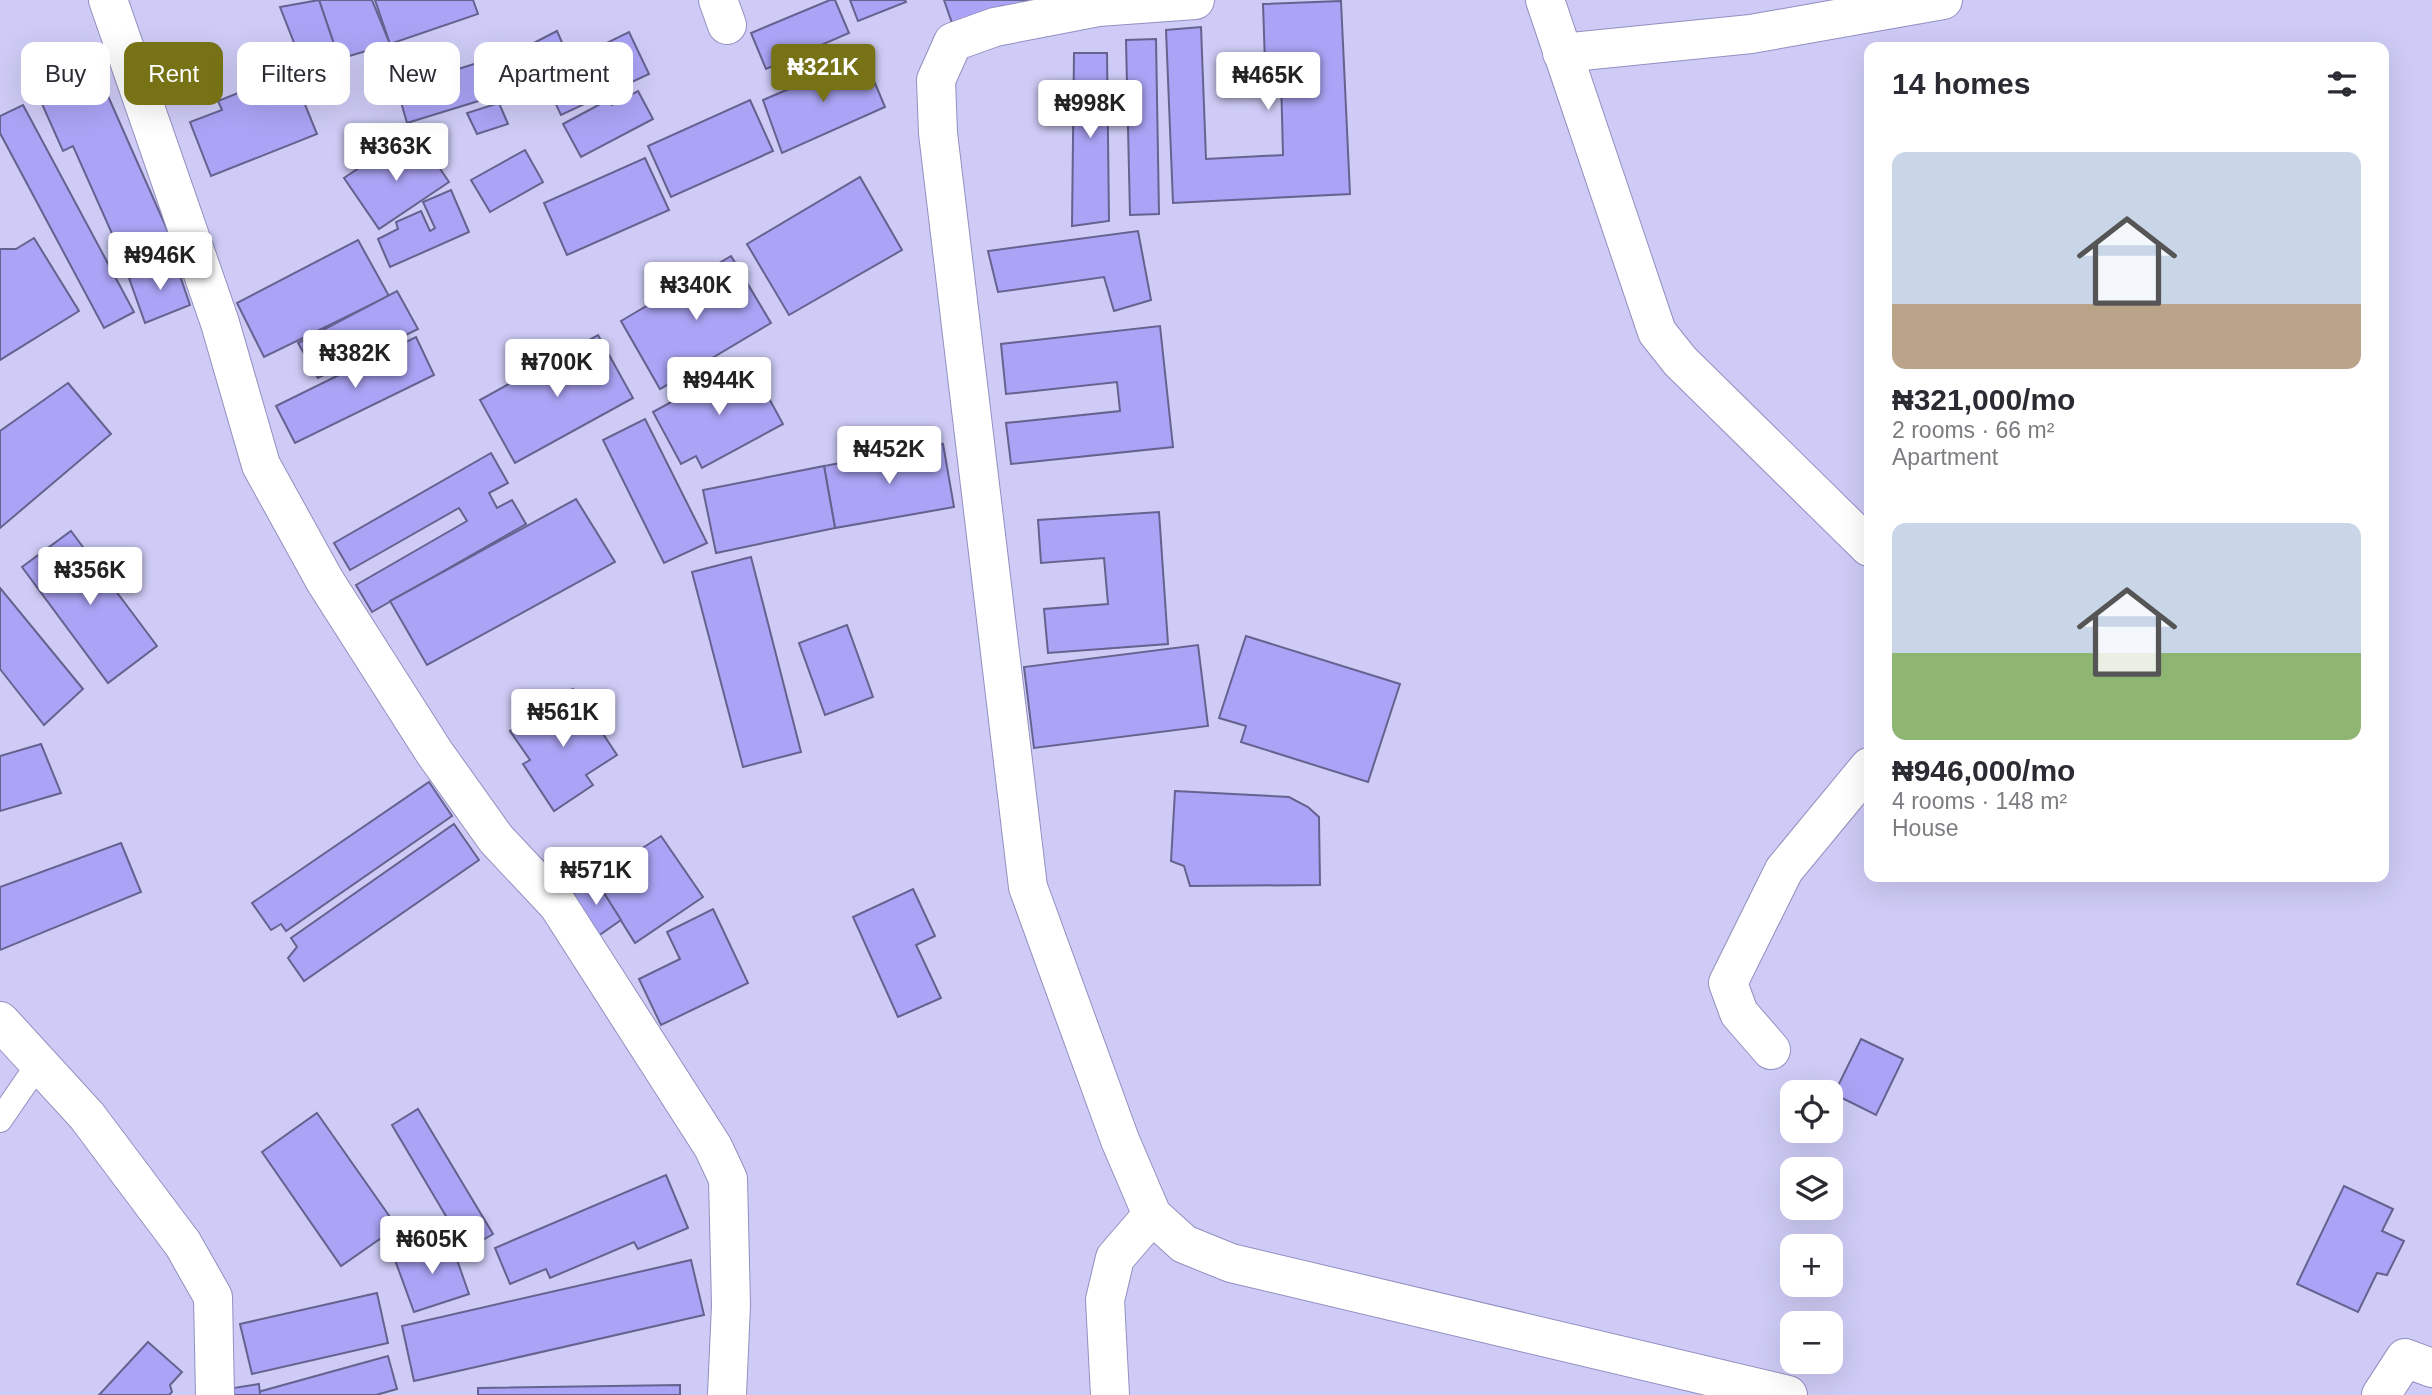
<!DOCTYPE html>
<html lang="en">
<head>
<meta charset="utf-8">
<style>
	:root { --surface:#fff; --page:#f7f7f7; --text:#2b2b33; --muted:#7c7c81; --accent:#767215 }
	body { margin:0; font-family:Helvetica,sans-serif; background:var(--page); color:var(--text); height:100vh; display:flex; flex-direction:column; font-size:26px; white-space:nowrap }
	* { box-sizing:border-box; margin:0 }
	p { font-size:23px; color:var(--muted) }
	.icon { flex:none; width:38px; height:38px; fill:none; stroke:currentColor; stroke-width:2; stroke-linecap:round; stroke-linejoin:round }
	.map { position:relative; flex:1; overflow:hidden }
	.drawer { position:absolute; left:1864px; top:42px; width:525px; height:840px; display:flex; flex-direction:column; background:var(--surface); border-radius:14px; box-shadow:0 7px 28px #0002 }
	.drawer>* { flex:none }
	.hud { position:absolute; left:21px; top:42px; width:665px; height:63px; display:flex; gap:14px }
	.buttons { position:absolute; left:1780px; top:1080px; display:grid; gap:14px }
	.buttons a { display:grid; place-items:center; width:63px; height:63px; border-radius:14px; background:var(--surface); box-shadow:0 7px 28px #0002; font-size:35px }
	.price { position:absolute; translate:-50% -60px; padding:0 16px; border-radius:7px; background:#fff; color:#222; font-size:23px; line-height:46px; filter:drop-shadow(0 2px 4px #0008) }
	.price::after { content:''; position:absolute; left:50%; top:42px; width:21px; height:16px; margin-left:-10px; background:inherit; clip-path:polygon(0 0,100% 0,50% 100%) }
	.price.selected { background:var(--accent); color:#fff }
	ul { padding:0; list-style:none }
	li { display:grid; align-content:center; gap:14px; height:371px; padding:0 28px }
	li span { display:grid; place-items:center; height:217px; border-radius:14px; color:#555 }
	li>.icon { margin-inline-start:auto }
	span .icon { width:126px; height:126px; fill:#fffc; stroke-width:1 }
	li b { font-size:30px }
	h2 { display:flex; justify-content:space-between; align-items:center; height:84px; padding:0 28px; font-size:30px }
	.chip { padding:0 24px; border-radius:14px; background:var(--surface); box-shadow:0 7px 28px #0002; font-size:24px; line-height:63px }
	.chip.selected { background:var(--accent); color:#fff }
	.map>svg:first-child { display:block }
	.building { fill:#aba4f6; stroke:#656290; stroke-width:2 }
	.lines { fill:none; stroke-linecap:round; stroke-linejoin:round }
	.lane-casing { stroke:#928fc0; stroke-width:26 }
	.street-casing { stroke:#928fc0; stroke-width:40 }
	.lane { stroke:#fff; stroke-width:24 }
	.street { stroke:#fff; stroke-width:38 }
</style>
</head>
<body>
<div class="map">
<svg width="2432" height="1395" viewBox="0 0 2432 1395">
	<rect width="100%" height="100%" fill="#ceccf6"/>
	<!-- building -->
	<g class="building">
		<polygon points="319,0 372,0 390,44 339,59"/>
		<polygon points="319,0 339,59 304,68 280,7"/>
		<polygon points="375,0 473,0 478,14 390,44"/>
		<polygon points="830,0 835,0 849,33 766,69 751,33"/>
		<polygon points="850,0 905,0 906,2 858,21"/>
		<polygon points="944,0 1030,0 1007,8 1002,6 952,23"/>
		<polygon points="1341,1 1350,194 1173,203 1166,30 1201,27 1206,159 1283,155 1281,78 1265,63 1263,4"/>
		<polygon points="557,31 570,61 629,32 649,74 561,115 528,46"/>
		<polygon points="1156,39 1159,214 1130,215 1126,40"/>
		<polygon points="1074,53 1107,53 1109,221 1072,226"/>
		<polygon points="864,57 885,107 782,153 763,100"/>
		<polygon points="487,60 498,95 407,123 397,88"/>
		<polygon points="100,78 170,236 122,256 73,146 63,151 42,104"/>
		<polygon points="295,80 317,134 211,176 190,122 222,110 218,101 248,89 251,98"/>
		<polygon points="638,91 653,119 581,157 563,124 606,101 612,105"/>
		<polygon points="750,100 773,151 671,197 648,146"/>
		<polygon points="499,103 508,124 477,134 467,113"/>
		<polygon points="23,105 134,312 104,328 0,133 0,116"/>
		<polygon points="411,143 416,150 424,145 449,182 379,229 344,178 384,151 389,157"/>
		<polygon points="525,150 543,182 490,212 471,180"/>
		<polygon points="645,158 669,210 567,255 544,203"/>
		<polygon points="860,177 902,250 789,315 747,244"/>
		<polygon points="451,190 469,232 390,267 378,239 398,229 396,222 421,211 430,231 435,228 423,202"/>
		<polygon points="1138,231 1151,300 1114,311 1104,277 998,292 988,251"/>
		<polygon points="34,238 79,311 0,360 0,249 16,249"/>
		<polygon points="358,240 389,296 264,357 237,303"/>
		<polygon points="731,256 771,323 660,389 621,321"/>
		<polygon points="175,261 190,305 145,323 129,278"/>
		<polygon points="397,291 418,329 318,378 298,343"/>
		<polygon points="1160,326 1173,447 1011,464 1006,423 1120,411 1117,382 1006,394 1001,344"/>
		<polygon points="598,335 633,398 515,463 480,400"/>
		<polygon points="416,337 434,375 295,443 276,406"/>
		<polygon points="748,360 783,424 702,468 696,456 681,464 653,412"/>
		<polygon points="68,383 111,434 0,528 0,431"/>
		<polygon points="645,419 707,543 664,563 603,440"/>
		<polygon points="943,444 954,507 835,528 824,466"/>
		<polygon points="491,453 508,483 489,493 497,508 512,500 526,524 372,612 356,585 467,521 459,508 350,570 334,543"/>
		<polygon points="824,466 835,528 716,553 703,490"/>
		<polygon points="576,499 615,562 427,665 390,601"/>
		<polygon points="1159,512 1168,644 1048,653 1044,609 1108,604 1104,558 1041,563 1038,520"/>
		<polygon points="71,531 157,646 108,683 22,567"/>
		<polygon points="751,557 801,752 743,767 692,572"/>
		<polygon points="0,588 83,689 44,725 0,669"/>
		<polygon points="847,625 873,697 825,715 799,643"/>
		<polygon points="1246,636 1400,684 1368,782 1241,742 1246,726 1219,718"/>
		<polygon points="1198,645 1208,726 1034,748 1024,667"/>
		<polygon points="573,689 617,755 586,775 593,785 554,811 523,764 530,760 510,731"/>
		<polygon points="41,744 61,793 0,811 0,756"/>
		<polygon points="429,782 452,816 286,931 281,924 271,930 252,903"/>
		<polygon points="1175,791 1289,797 1308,807 1319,817 1320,885 1190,886 1184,866 1171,861"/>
		<polygon points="454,824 479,860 304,981 288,958 297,947 291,938"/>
		<polygon points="661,836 703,897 635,943 595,879"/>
		<polygon points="121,843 141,892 0,950 0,887"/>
		<polygon points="595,879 621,920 598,936 571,895"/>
		<polygon points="913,889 935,936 916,945 941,998 898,1017 853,917"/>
		<polygon points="713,909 748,983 661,1025 639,979 680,959 667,932"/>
		<polygon points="1861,1039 1903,1059 1876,1115 1834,1094"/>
		<polygon points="418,1109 493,1234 466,1250 392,1125"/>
		<polygon points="317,1113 397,1227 341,1266 262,1152"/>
		<polygon points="666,1175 688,1228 638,1249 634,1242 550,1278 546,1269 510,1284 495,1248"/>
		<polygon points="2344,1186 2393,1209 2382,1231 2404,1241 2387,1275 2377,1273 2358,1312 2297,1284"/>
		<polygon points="450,1240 469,1294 414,1312 395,1260"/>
		<polygon points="691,1260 704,1315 414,1381 402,1326"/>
		<polygon points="377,1293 388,1343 252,1374 240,1324"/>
		<polygon points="148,1342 182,1372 170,1385 172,1392 169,1395 99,1395"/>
		<polygon points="388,1356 397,1389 376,1395 259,1395 258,1392"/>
		<polygon points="259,1384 260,1395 228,1395 227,1389"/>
		<polygon points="680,1385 680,1395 478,1395 478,1388"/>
	</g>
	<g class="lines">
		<!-- lane casing -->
		<g class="lane-casing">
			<polyline id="lane" points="0,1120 39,1063"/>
		</g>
		<!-- street casing -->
		<g class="street-casing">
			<g id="street">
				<polyline points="108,0 220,323 261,465 325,581 434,752 496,839 558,905 713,1147 728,1179 731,1305 727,1395"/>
				<polyline points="718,0 727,25"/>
				<polyline points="1195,0 1098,7 995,27 953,42 936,80 938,133 1028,887 1120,1140 1152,1215 1184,1244 1231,1263 1788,1395"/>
				<polyline points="1545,0 1657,332 1680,361 1869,547"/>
				<polyline points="1562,53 1751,34 1943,0"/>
				<polyline points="0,1021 87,1116 183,1244 213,1297 215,1395"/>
				<polyline points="1771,1050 1739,1013 1728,983 1784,870 1869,767"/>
				<polyline points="1110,1395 1105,1300 1115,1258 1152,1215"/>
				<polyline points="2381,1395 2405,1358 2432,1368"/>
			</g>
		</g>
		<!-- lane -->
		<use href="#lane" class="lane"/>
		<!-- street -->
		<use href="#street" class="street"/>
	</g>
</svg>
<div class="buttons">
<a><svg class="icon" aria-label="locate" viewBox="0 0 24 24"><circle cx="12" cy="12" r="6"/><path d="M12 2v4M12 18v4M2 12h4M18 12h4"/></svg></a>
<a><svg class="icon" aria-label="layers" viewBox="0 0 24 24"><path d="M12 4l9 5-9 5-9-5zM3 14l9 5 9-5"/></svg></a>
<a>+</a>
<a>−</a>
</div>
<b class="price selected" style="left:823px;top:104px">₦321K</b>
<b class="price" style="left:1268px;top:112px">₦465K</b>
<b class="price" style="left:1090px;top:140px">₦998K</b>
<b class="price" style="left:396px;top:183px">₦363K</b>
<b class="price" style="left:160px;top:292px">₦946K</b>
<b class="price" style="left:696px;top:322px">₦340K</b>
<b class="price" style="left:355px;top:390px">₦382K</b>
<b class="price" style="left:557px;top:399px">₦700K</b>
<b class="price" style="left:719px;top:417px">₦944K</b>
<b class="price" style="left:889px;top:486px">₦452K</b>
<b class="price" style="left:90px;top:607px">₦356K</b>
<b class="price" style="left:563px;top:749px">₦561K</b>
<b class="price" style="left:596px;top:907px">₦571K</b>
<b class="price" style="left:432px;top:1276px">₦605K</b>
<div class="hud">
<a class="chip">Buy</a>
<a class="chip selected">Rent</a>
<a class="chip">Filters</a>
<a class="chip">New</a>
<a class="chip">Apartment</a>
</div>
<section class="drawer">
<h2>14 homes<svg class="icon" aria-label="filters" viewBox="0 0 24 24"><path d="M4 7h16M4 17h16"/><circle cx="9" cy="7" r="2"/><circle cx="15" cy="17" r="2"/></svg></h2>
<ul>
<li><span style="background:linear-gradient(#c9d6e8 70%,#b9a48a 0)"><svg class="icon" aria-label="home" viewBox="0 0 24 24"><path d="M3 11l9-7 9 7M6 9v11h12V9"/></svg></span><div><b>₦321,000/mo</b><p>2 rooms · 66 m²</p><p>Apartment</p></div></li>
<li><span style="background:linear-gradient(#c9d6e8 60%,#8fb573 0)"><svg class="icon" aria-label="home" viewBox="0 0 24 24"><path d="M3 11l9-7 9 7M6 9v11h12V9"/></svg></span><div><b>₦946,000/mo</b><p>4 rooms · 148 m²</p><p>House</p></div></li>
</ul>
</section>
</div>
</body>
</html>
